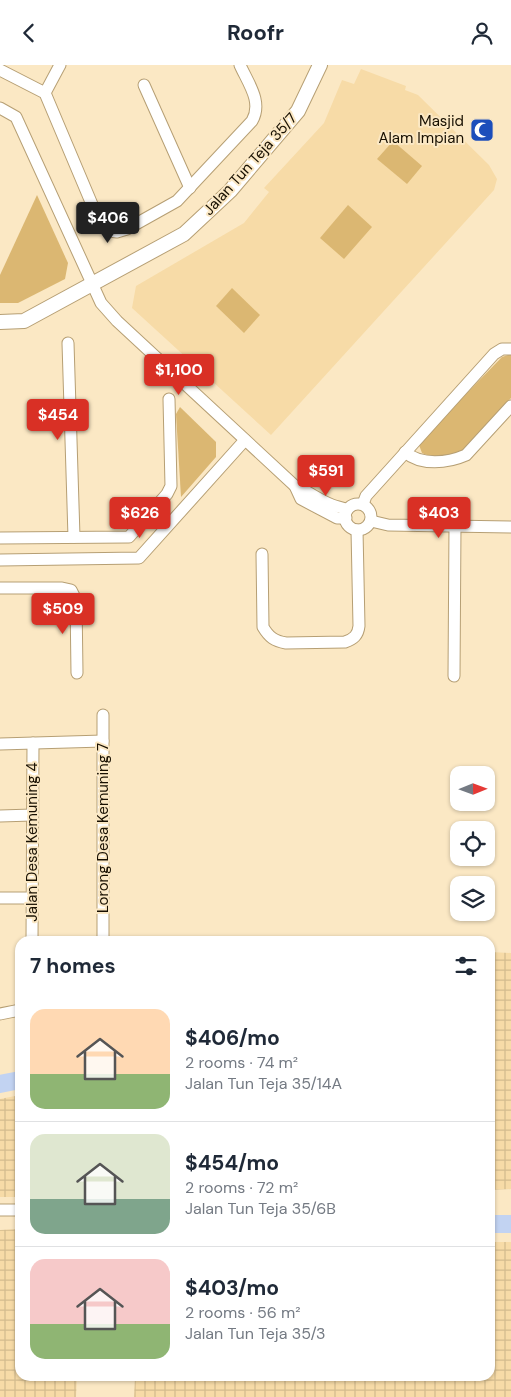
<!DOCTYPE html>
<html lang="en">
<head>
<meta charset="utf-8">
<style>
	:root { --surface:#fff; --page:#f2f2f3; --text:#1f2937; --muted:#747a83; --line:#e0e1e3; --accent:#d93025 }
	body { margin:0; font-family:"DM Sans",sans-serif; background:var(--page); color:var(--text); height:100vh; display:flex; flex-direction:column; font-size:19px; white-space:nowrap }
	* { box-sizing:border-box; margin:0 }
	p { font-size:16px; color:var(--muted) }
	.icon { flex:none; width:28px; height:28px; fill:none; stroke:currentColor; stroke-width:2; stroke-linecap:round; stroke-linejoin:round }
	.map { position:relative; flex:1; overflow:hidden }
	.drawer { position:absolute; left:15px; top:871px; width:480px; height:445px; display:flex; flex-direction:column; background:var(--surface); border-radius:15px; box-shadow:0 1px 4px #0004 }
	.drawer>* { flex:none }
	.needle { width:32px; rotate:89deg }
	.tools { position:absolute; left:450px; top:701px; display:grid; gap:10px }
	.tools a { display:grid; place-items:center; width:45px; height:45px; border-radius:10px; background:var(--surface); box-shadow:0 1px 4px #0004; font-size:25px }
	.price { position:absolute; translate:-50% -42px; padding:0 11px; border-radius:5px; background:var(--accent); color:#fff; font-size:16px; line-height:32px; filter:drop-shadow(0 1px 2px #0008) }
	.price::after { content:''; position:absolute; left:50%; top:30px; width:15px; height:11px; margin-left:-8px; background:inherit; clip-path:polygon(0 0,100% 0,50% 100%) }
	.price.on { background:#222; color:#fff }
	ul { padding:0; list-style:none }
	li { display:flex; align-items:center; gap:15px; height:125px; padding:0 15px }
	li+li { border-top:1px solid var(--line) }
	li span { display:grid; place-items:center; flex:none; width:140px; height:100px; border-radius:15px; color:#555 }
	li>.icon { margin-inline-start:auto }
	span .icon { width:60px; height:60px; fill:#fffc; stroke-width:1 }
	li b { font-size:21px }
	h2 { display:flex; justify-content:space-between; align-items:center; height:60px; padding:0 15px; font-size:21px }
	header { display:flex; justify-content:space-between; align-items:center; height:65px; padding:0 15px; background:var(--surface); font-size:22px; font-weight:700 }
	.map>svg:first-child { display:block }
	.built { fill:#f7dba7 }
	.industrial { fill:url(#industrial-grid) }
	.green { fill:#dbb772 }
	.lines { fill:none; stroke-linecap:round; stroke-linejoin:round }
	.river { stroke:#c2d3f2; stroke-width:18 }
	.minor-casing { stroke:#b69f74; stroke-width:13 }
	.tertiary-casing { stroke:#b69f74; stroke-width:16 }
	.minor { stroke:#fff; stroke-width:11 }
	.tertiary { stroke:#fff; stroke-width:14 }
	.labels { text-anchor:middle; stroke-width:4; stroke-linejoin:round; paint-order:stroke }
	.poi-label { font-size:15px; fill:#170f01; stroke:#fbe8c4; text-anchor:end }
	.street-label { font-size:15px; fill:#170f01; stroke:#fbe8c4 }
</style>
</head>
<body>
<header><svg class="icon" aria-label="back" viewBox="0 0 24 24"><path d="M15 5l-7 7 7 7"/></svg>Roofr<svg class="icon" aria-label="person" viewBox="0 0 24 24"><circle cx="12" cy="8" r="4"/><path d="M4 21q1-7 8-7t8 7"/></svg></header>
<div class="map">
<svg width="511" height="1332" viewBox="0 0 511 1332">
	<defs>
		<pattern id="industrial-grid" width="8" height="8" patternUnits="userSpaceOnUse" patternTransform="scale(1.25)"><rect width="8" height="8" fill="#f7dba7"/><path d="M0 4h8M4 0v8" fill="none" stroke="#d3bb8e"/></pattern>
	</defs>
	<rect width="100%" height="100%" fill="#fbe8c4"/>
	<!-- built -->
	<polygon class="built" points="361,4 406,21 405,25 418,30 489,100 497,114 494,125 271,370 132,243 136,221 244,158 269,127 264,123 324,58 342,15 354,19"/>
	<!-- industrial -->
	<g class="industrial">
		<polygon points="490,887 511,888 511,1124 490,1125"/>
		<polygon points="20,1030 20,1132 0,1132 0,1034"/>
		<polygon points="20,1164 20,1311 77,1311 76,1332 0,1332 0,1165"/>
		<polygon points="490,1177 511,1177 511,1332 134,1332 135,1311 490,1311"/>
	</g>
	<!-- green -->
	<g class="green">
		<polygon points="393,76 422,101 407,119 377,94"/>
		<polygon points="37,130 68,198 65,214 18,238 0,238 0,210"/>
		<polygon points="348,140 372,162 344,194 320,173"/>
		<polygon points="232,223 260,250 244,268 216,241"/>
		<path d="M508,290h3v43l-49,54c-11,4 -29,7 -40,1l-3,-8 2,-5 81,-83z"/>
		<polygon points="180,342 216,377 216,392 181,432 176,349"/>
	</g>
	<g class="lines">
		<!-- river -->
		<g class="river">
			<polyline points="0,1019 20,1015"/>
			<polyline points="490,1159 511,1159"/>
		</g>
		<!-- minor casing -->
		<g class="minor-casing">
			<g id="minor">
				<path d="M0,5l45,23 54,128 10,10 8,1 10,-3 50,-28 75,-80c11,-19 -4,-38 -12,-56"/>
				<polyline points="144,20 190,123"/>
				<polyline points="45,28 60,0"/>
				<polyline points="0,43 16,52 101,238 117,256 295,421 301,434 337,453 346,453"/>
				<polyline points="68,278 74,472"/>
				<path d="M405,387c16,14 43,11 61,3l45,-49"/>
				<path d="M295,421c13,5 24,14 37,19 5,2 10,2 15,5"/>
				<circle cx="358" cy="452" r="13"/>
				<polyline points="363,439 366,431 494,289 502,284 511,284"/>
				<polyline points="371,456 388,460 511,462"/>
				<polyline points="0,473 129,472 167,429 171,421 169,334"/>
				<path d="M262,489l1,73c6,10 11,14 23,16l59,-1c9,-3 13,-7 14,-16l-2,-96"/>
				<polyline points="0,495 139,493 245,375"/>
				<polyline points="0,523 62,523 71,525 76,535 77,608"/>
				<polyline points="454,611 455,461"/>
				<polyline points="0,679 103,676"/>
				<polyline points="0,751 32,750"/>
				<polyline points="0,833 32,833"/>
				<polyline points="32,876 33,678"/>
				<polyline points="103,876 103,650"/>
				<polyline points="0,949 20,945"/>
				<polyline points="0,1145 20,1145"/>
			</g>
		</g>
		<!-- tertiary casing -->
		<g class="tertiary-casing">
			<polyline id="tertiary" points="0,257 24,256 184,169 230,126 298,46 320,0"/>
		</g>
		<!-- minor -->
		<use href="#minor" class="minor"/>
		<!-- tertiary -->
		<use href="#tertiary" class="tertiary"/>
	</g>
	<!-- icons -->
	<defs>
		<g id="mosque-square" transform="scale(1.25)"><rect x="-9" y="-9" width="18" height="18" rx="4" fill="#1c4ebb" stroke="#fbe8c4"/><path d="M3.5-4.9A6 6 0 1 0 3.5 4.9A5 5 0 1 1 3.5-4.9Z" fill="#fff"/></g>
	</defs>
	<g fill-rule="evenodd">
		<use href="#mosque-square" x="482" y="65"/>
	</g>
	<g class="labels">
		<!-- poi labels -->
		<g class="poi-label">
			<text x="464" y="61">Masjid<tspan x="464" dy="17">Alam Impian</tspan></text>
		</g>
		<!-- street labels -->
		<g class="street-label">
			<text transform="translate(250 99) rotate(-48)" y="5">Jalan Tun Teja 35/7</text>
			<text transform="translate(103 763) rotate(-90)" y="5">Lorong Desa Kemuning 7</text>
			<text transform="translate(32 777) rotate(-90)" y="5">Jalan Desa Kemuning 4</text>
		</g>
	</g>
</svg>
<div class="tools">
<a><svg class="needle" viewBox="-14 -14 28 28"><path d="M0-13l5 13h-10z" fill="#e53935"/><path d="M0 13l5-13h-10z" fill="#747a83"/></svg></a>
<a><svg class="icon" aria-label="locate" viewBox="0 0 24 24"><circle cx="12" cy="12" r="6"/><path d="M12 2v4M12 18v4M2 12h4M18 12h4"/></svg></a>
<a><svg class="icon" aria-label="layers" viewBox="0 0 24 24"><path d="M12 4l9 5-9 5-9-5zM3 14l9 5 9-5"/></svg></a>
</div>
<b class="price on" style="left:108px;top:179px">$406</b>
<b class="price" style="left:179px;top:331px">$1,100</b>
<b class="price" style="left:58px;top:376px">$454</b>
<b class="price" style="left:326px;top:432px">$591</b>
<b class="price" style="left:140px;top:474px">$626</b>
<b class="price" style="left:439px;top:474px">$403</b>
<b class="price" style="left:63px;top:570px">$509</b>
<section class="drawer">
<h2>7 homes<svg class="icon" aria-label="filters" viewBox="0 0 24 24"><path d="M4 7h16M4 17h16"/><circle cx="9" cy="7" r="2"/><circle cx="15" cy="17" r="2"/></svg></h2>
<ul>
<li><span style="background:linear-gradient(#ffd9b3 65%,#8fb573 0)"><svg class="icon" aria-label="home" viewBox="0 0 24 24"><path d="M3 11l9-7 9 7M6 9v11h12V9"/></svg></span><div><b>$406/mo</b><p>2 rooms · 74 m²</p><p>Jalan Tun Teja 35/14A</p></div></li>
<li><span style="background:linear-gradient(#dfe7d0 65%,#7fa58c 0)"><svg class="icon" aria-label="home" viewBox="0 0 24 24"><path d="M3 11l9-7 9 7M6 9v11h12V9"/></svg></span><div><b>$454/mo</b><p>2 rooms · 72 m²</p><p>Jalan Tun Teja 35/6B</p></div></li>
<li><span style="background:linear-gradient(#f6c9c9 65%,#8fb573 0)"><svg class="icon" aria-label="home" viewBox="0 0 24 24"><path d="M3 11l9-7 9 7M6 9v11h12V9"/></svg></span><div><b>$403/mo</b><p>2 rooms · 56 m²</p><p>Jalan Tun Teja 35/3</p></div></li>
</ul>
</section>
</div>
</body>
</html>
